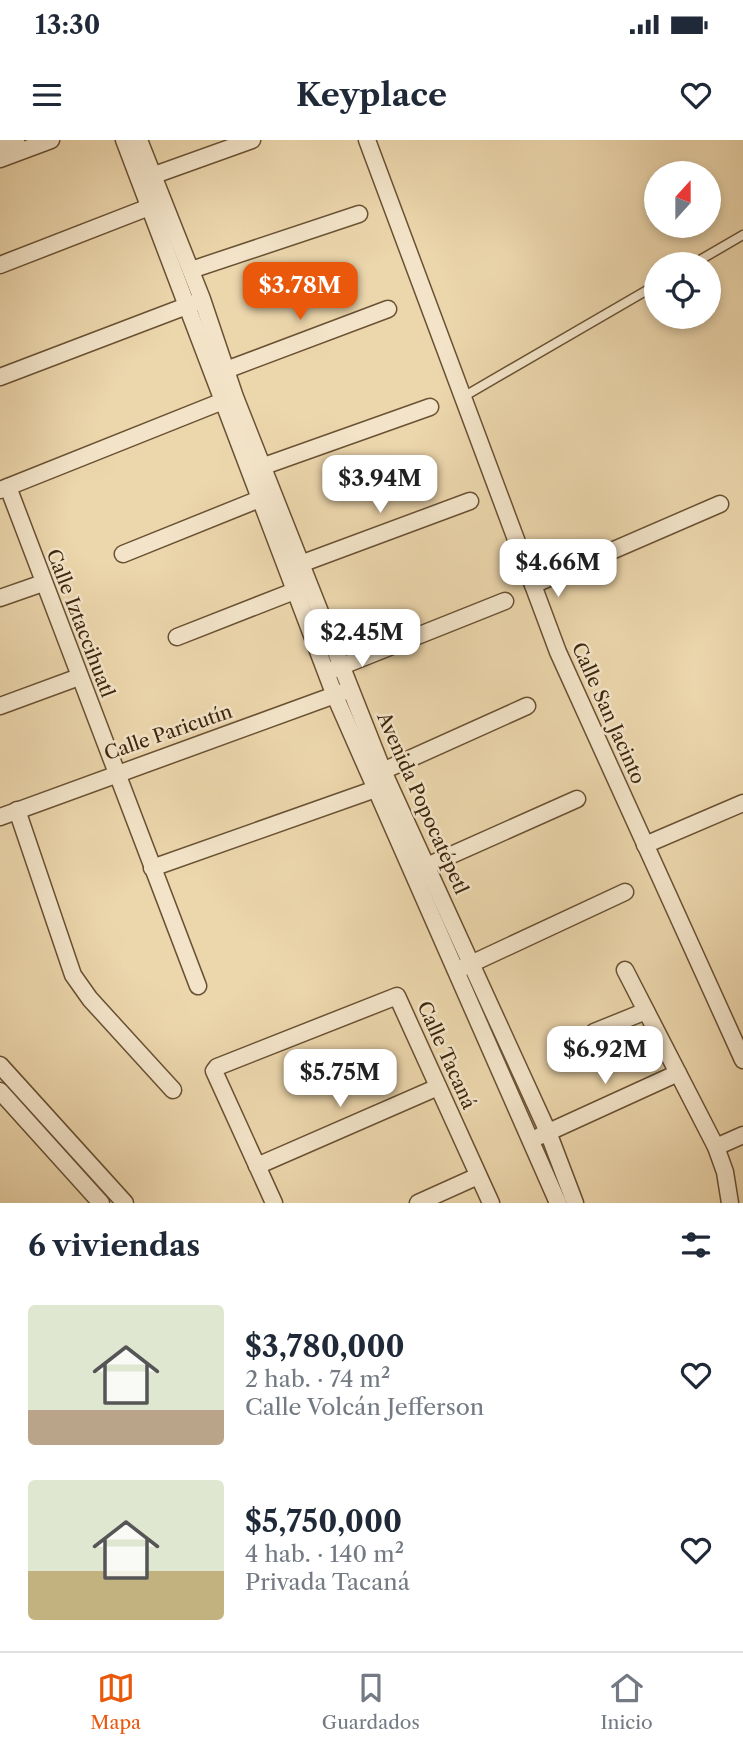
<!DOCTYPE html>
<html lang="es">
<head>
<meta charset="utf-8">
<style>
	:root { --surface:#fff; --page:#f2f2f3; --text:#1f2937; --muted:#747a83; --line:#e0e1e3; --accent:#ea580c }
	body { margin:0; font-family:"Libre Caslon Text",serif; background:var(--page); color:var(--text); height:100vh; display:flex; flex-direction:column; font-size:26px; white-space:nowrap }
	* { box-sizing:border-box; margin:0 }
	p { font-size:23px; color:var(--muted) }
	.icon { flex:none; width:38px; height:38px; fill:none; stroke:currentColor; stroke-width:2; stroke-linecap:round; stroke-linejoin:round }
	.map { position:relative; height:1063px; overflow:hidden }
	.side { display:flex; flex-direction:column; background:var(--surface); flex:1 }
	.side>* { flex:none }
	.needle { width:46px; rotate:21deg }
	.controls { position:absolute; left:644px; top:21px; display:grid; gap:14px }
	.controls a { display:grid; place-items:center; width:77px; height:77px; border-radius:50%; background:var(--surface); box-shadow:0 4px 10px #0003; font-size:35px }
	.price { position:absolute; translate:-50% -60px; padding:0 16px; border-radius:14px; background:#fff; color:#222; font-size:23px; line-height:46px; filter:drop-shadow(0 2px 4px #0008) }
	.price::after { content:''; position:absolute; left:50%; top:42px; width:21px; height:16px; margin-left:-10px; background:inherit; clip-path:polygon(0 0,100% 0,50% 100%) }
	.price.selected { background:var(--accent); color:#fff }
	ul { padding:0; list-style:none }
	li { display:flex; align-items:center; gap:21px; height:175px; padding:0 28px }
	li span { display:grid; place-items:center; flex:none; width:196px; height:140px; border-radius:7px; color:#555 }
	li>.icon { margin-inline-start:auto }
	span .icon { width:84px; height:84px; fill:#fffc; stroke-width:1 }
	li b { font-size:30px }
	h2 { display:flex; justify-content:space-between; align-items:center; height:84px; padding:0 28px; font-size:30px }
	.status { display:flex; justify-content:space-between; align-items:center; height:49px; padding:0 35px; background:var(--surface); direction:ltr }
	.status svg { height:19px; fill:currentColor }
	header { display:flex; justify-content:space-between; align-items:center; height:91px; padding:0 28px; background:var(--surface); font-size:32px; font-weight:700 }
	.dock { display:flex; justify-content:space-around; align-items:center; height:98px; border-top:2px solid var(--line); background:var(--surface); font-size:19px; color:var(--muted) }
	.dock a { display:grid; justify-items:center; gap:4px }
	.dock .selected { color:var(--accent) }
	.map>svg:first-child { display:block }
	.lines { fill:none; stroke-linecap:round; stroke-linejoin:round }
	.lane-casing { stroke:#695133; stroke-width:11 }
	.street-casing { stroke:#695133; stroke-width:19 }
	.lane { stroke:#f3e4c9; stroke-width:8 }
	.street { stroke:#f3e4c9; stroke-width:16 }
	.labels { text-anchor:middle; stroke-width:5; stroke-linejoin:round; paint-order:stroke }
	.street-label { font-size:19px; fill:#3d250b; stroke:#f3e4c9 }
</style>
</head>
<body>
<div class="status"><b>13:30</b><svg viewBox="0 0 49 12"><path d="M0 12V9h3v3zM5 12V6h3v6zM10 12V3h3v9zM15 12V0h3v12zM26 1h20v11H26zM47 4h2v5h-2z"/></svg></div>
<header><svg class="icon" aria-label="menu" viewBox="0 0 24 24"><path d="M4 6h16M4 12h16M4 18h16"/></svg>Keyplace<svg class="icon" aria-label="heart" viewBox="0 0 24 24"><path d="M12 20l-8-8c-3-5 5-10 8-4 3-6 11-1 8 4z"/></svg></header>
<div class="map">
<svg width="743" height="1063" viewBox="0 0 743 1063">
	<rect width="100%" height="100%" fill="#ecd6ac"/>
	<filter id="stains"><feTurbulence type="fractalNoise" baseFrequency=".00286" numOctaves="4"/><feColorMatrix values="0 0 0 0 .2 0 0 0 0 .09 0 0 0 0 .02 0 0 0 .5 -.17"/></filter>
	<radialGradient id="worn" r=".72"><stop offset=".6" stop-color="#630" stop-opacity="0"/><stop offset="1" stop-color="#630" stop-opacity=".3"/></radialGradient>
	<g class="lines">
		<!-- lane casing -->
		<g class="lane-casing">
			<g id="lane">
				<polyline points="693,124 743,95"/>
				<polyline points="463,257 656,145"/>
			</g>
		</g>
		<!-- street casing -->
		<g class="street-casing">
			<g id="street">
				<polyline points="124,0 335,556 558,1063"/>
				<polyline points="139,0 202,159 235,257 383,631 548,992 575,1063"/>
				<polyline points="367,0 558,512 743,920"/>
				<polyline points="0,6 16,0"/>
				<polyline points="0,19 51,0"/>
				<polyline points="146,38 252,0"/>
				<polyline points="0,125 157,64"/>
				<polyline points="191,130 359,74"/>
				<polyline points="226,230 388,169"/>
				<polyline points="0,237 197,162"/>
				<polyline points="264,326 430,267"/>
				<polyline points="8,347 198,846"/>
				<polyline points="0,350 228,259"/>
				<polyline points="123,414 267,356"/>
				<polyline points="295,426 470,361"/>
				<polyline points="533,445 720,364"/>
				<polyline points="0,458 43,443"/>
				<polyline points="177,497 302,448"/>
				<polyline points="332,530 505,461"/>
				<polyline points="0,566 79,537"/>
				<polyline points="376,634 527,566"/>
				<polyline points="17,670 73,835 90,859 173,950"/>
				<polyline points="0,677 343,552"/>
				<polyline points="645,705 743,663"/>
				<polyline points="152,728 384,646"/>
				<polyline points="420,729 577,659"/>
				<polyline points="462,828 625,752"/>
				<polyline points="625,830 716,1007 725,1032 730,1063"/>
				<polyline points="594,892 646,871"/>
				<polyline points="0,925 125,1063"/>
				<polyline points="0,951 101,1063"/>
				<polyline points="540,996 678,933"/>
				<polyline points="716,1007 743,995"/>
				<polyline points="257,1026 438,947"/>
				<polyline points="274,1063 214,931 217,927 397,856 491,1063"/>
				<polyline points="418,1063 478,1036"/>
			</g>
		</g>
		<!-- lane -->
		<use href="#lane" class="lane"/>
		<!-- street -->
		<use href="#street" class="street"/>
	</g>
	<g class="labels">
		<!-- street labels -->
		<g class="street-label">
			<text transform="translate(81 483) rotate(69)" y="7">Calle Iztaccihuatl</text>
			<text transform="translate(609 573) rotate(66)" y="7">Calle San Jacinto</text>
			<text transform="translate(168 592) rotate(-19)" y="7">Calle Paricutín</text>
			<text transform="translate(423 663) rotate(66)" y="7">Avenida Popocatépetl</text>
			<text transform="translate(447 915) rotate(66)" y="7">Calle Tacaná</text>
		</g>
	</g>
	<rect width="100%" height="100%" filter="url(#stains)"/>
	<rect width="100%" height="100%" fill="url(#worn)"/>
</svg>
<div class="controls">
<a><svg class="needle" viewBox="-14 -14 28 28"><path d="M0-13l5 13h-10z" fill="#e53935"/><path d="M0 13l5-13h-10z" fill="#747a83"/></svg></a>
<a><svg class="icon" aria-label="locate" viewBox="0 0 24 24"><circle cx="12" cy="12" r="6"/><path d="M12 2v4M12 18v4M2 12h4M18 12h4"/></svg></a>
</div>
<b class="price selected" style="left:300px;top:182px">$3.78M</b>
<b class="price" style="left:380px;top:375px">$3.94M</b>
<b class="price" style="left:558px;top:459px">$4.66M</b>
<b class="price" style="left:362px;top:529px">$2.45M</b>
<b class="price" style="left:605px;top:946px">$6.92M</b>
<b class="price" style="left:340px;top:969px">$5.75M</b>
</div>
<section class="side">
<h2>6 viviendas<svg class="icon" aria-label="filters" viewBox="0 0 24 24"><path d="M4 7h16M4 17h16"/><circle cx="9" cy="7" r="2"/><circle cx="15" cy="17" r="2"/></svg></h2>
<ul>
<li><span style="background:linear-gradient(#dfe7d0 75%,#b9a48a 0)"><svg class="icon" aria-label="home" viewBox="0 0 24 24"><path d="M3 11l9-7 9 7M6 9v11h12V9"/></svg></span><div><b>$3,780,000</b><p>2 hab. · 74 m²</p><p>Calle Volcán Jefferson</p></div><svg class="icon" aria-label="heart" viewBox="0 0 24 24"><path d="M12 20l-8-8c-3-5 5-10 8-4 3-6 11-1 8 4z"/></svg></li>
<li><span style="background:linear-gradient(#dfe7d0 65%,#c2b280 0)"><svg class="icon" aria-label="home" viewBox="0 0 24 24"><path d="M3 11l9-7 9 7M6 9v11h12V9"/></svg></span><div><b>$5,750,000</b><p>4 hab. · 140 m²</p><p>Privada Tacaná</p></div><svg class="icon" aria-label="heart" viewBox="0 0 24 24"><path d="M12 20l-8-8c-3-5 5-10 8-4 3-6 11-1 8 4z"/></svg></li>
</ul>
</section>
<nav class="dock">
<a class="selected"><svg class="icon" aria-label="map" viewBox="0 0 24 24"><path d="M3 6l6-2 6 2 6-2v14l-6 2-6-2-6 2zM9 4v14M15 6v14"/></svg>Mapa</a>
<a><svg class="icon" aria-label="saved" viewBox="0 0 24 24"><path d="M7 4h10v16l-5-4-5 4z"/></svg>Guardados</a>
<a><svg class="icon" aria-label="home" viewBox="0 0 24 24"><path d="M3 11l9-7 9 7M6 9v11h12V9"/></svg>Inicio</a>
</nav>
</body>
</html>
